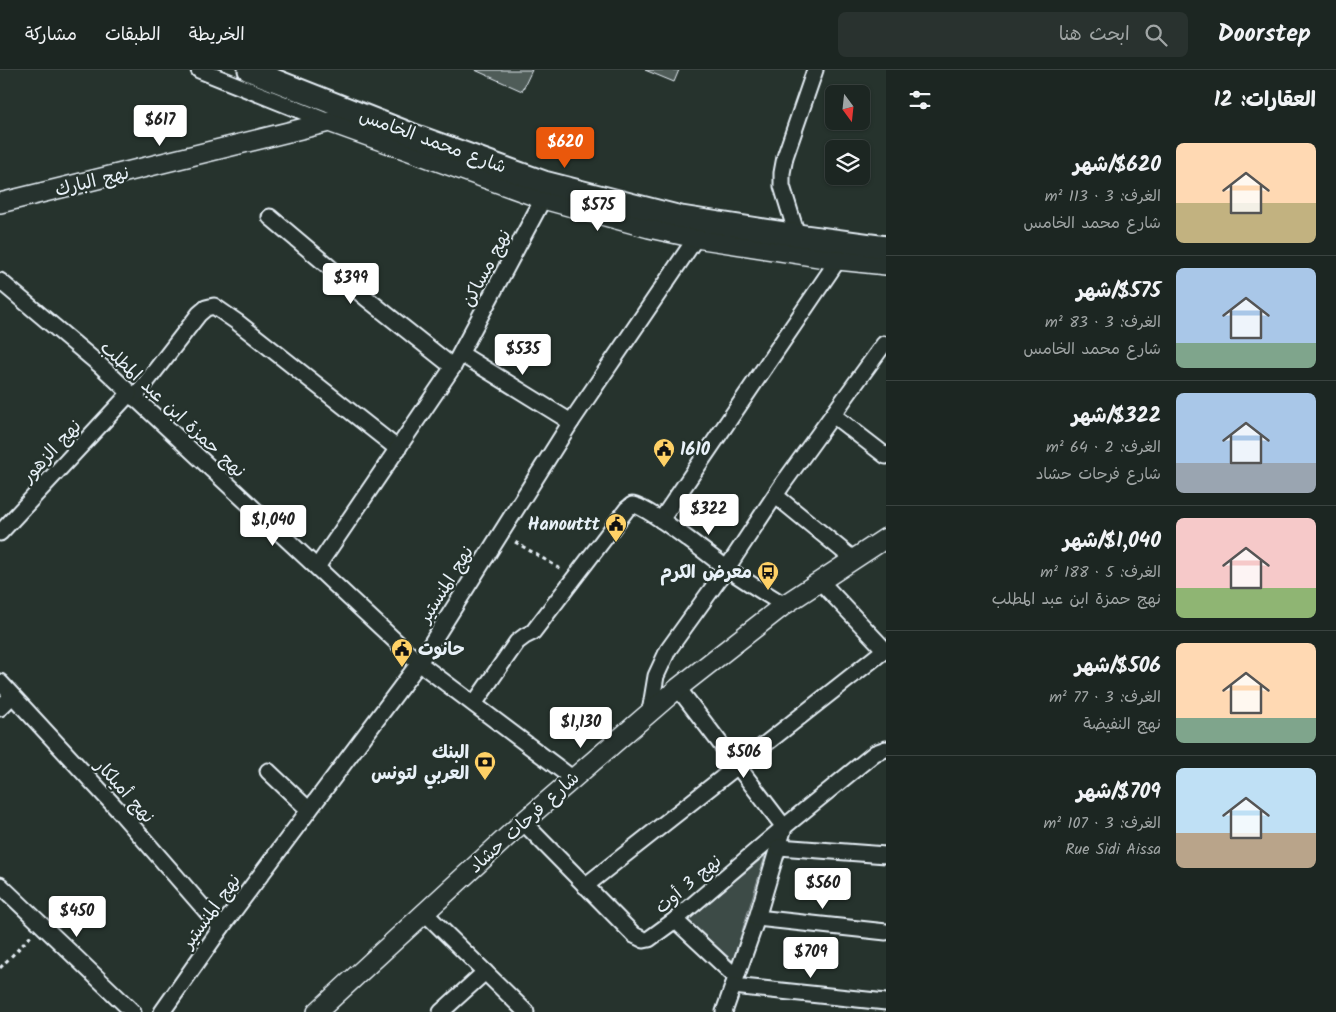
<!DOCTYPE html>
<html lang="ar">
<head>
<meta charset="utf-8">
<style>
	:root { --surface:#1c2622; --page:#29322f; --text:#f1f3f6; --muted:#a0a5a5; --line:#3a4340; --accent:#ea580c }
	body { margin:0; font-family:Kalam,"Playpen Sans Arabic",sans-serif; background:var(--page); color:var(--text); direction:rtl; height:100vh; display:flex; flex-direction:column; font-size:19px; white-space:nowrap }
	* { box-sizing:border-box; margin:0 }
	p { font-size:16px; color:var(--muted) }
	.icon { flex:none; width:28px; height:28px; fill:none; stroke:currentColor; stroke-width:2; stroke-linecap:round; stroke-linejoin:round }
	.map { position:relative; flex:1; overflow:hidden; direction:ltr }
	.sheet { display:flex; flex-direction:column; background:var(--surface); width:450px }
	.sheet>* { flex:none }
	.needle { width:32px; rotate:165deg }
	.buttons { position:absolute; left:825px; top:15px; display:grid; gap:10px }
	.buttons a { display:grid; place-items:center; width:45px; height:45px; border-radius:8px; background:var(--surface); box-shadow:0 1px 4px #0004,0 0 0 1px var(--line); font-size:25px }
	.price { position:absolute; translate:-50% -42px; padding:0 11px; border-radius:5px; background:#fff; color:#222; font-size:16px; line-height:32px; filter:drop-shadow(0 1px 2px #0008) }
	.price::after { content:''; position:absolute; left:50%; top:30px; width:15px; height:11px; margin-left:-8px; background:inherit; clip-path:polygon(0 0,100% 0,50% 100%) }
	.price.current { background:var(--accent); color:#fff }
	ul { padding:0; list-style:none }
	li { display:flex; align-items:center; gap:15px; height:125px; padding:0 20px }
	li+li { border-top:1px solid var(--line) }
	li span { display:grid; place-items:center; flex:none; width:140px; height:100px; border-radius:8px; color:#555 }
	li>.icon { margin-inline-start:auto }
	span .icon { width:60px; height:60px; fill:#fffc; stroke-width:1 }
	li b { font-size:21px }
	h2 { display:flex; justify-content:space-between; align-items:center; height:60px; padding:0 20px; font-size:21px }
	header { display:flex; align-items:center; gap:30px; box-sizing:border-box; height:70px; padding:0 25px; background:var(--surface); border-bottom:1px solid var(--line) }
	header strong { font-size:24px }
	nav { display:flex; gap:28px; margin-inline-start:auto; font-size:18px }
	.search { width:350px; height:45px; background:var(--page); display:flex; align-items:center; gap:12px; box-sizing:border-box; padding:0 18px; border-radius:8px; color:var(--muted); font-size:19px }
	main { display:flex; flex:1; min-height:0 }
	.map>svg:first-child { display:block }
	.green { fill:#3e4b47; stroke:#939ea0 }
	.building { fill:#505c59; stroke:#e8f1f8 }
	.lines { fill:none; stroke-linecap:round; stroke-linejoin:round }
	.minor-casing { stroke:#e8f1f8; stroke-width:19 }
	.tertiary-casing { stroke:#e8f1f8; stroke-width:22 }
	.secondary-casing { stroke:#e8f1f8; stroke-width:25 }
	.path { stroke:#e8f1f8; stroke-width:3; stroke-dasharray:4 4; stroke-linecap:butt }
	.minor { stroke:#26332d; stroke-width:15 }
	.tertiary { stroke:#26332d; stroke-width:19 }
	.secondary { stroke:#26332d; stroke-width:21 }
	.labels { text-anchor:middle; stroke-width:4.5; stroke-linejoin:round; paint-order:stroke }
	.street-label { font-size:18px; fill:#e8f1f8; stroke:#26332d }
	.poi-label { font-size:18px; font-weight:bold; fill:#e8f1f8; stroke:#26332d; text-anchor:end }
</style>
</head>
<body>
<header>
<strong>Doorstep</strong>
<div class="search"><svg class="icon" aria-label="search" viewBox="0 0 24 24"><circle cx="10" cy="10" r="6"/><path d="M15 15l6 6"/></svg>ابحث هنا</div>
<nav><a>الخريطة</a><a>الطبقات</a><a>مشاركة</a></nav>
</header>
<main>
<section class="sheet">
<h2>العقارات: 12<svg class="icon" aria-label="filters" viewBox="0 0 24 24"><path d="M4 7h16M4 17h16"/><circle cx="9" cy="7" r="2"/><circle cx="15" cy="17" r="2"/></svg></h2>
<ul>
<li><span style="background:linear-gradient(#ffd9b3 60%,#c2b280 0)"><svg class="icon" aria-label="home" viewBox="0 0 24 24"><path d="M3 11l9-7 9 7M6 9v11h12V9"/></svg></span><div><b>$620/شهر</b><p>الغرف: 3 · 113 m²</p><p>شارع محمد الخامس</p></div></li>
<li><span style="background:linear-gradient(#a9c7e8 75%,#7fa58c 0)"><svg class="icon" aria-label="home" viewBox="0 0 24 24"><path d="M3 11l9-7 9 7M6 9v11h12V9"/></svg></span><div><b>$575/شهر</b><p>الغرف: 3 · 83 m²</p><p>شارع محمد الخامس</p></div></li>
<li><span style="background:linear-gradient(#a9c7e8 70%,#9aa5b1 0)"><svg class="icon" aria-label="home" viewBox="0 0 24 24"><path d="M3 11l9-7 9 7M6 9v11h12V9"/></svg></span><div><b>$322/شهر</b><p>الغرف: 2 · 64 m²</p><p>شارع فرحات حشاد</p></div></li>
<li><span style="background:linear-gradient(#f6c9c9 70%,#8fb573 0)"><svg class="icon" aria-label="home" viewBox="0 0 24 24"><path d="M3 11l9-7 9 7M6 9v11h12V9"/></svg></span><div><b>$1,040/شهر</b><p>الغرف: 5 · 188 m²</p><p>نهج حمزة ابن عبد المطلب</p></div></li>
<li><span style="background:linear-gradient(#ffd9b3 75%,#7fa58c 0)"><svg class="icon" aria-label="home" viewBox="0 0 24 24"><path d="M3 11l9-7 9 7M6 9v11h12V9"/></svg></span><div><b>$506/شهر</b><p>الغرف: 3 · 77 m²</p><p>نهج النفيضة</p></div></li>
<li><span style="background:linear-gradient(#bfe0f5 65%,#b9a48a 0)"><svg class="icon" aria-label="home" viewBox="0 0 24 24"><path d="M3 11l9-7 9 7M6 9v11h12V9"/></svg></span><div><b>$709/شهر</b><p>الغرف: 3 · 107 m²</p><p>Rue Sidi Aissa</p></div></li>
</ul>
</section>
<div class="map">
<svg width="886" height="942" viewBox="0 0 886 942">
	<rect width="100%" height="100%" fill="#26332d"/>
	<filter id="ink" filterUnits="userSpaceOnUse"><feTurbulence type="fractalNoise" baseFrequency=".02" numOctaves="2"/><feDisplacementMap in="SourceGraphic" scale="10" xChannelSelector="R" yChannelSelector="G"/><feConvolveMatrix kernelMatrix="1 2 1 2 8 2 1 2 1" color-interpolation-filters="sRGB"/></filter>
	<g filter="url(#ink)">
		<!-- green -->
		<polygon class="green" points="765,786 733,891 688,850"/>
		<!-- building -->
		<g class="building">
			<polygon points="475,0 532,0 522,21"/>
			<polygon points="645,0 679,0 674,12"/>
		</g>
		<g class="lines">
			<!-- minor casing -->
			<g class="minor-casing">
				<g id="minor">
					<polyline points="199,0 329,52"/>
					<polyline points="270,147 366,228 453,297"/>
					<polyline points="797,165 782,116 782,103 785,87 815,0"/>
					<polyline points="0,211 101,296 419,593 572,708"/>
					<polyline points="461,284 571,352"/>
					<polyline points="134,328 199,244 206,238 214,236 237,252 398,379"/>
					<polyline points="833,345 886,386"/>
					<polyline points="776,426 853,489"/>
					<polyline points="661,450 838,190"/>
					<polyline points="0,463 129,324"/>
					<polyline points="317,497 453,297 543,129"/>
					<polyline points="820,511 886,581"/>
					<polyline points="0,612 120,742 221,858"/>
					<polyline points="678,618 784,757 757,848 724,942"/>
					<path d="M474,634l43,-62 8,-6 8,-4 94,-123 5,-4c14,0 78,51 93,62 20,14 40,26 59,38"/>
					<polyline points="0,638 12,626"/>
					<polyline points="650,642 656,606 668,580 727,498 782,415 884,274"/>
					<polyline points="268,701 309,740"/>
					<polyline points="523,752 634,865 644,870 649,869 675,850 784,757 875,683 886,679"/>
					<polyline points="779,777 886,785"/>
					<polyline points="0,815 133,942"/>
					<polyline points="585,816 886,579"/>
					<polyline points="424,842 526,942"/>
					<polyline points="757,848 886,862"/>
					<polyline points="675,850 736,907"/>
					<polyline points="733,916 886,932"/>
					<polyline points="162,942 221,858 419,593 571,352 696,168"/>
					<polyline points="441,942 485,902"/>
				</g>
			</g>
			<!-- tertiary casing -->
			<g class="tertiary-casing">
				<g id="tertiary">
					<polyline points="0,133 329,52 543,129 649,158 696,168 838,190 886,195"/>
					<polyline points="317,942 523,752 678,618 784,535 886,468"/>
				</g>
			</g>
			<!-- secondary casing -->
			<g class="secondary-casing">
				<polyline id="secondary" points="249,0 411,64 544,112 681,147 797,165 886,177"/>
			</g>
			<!-- path -->
			<g class="path">
				<polyline points="515,472 561,499"/>
				<polyline points="0,898 31,866"/>
			</g>
			<!-- minor -->
			<use href="#minor" class="minor"/>
			<!-- tertiary -->
			<use href="#tertiary" class="tertiary"/>
			<!-- secondary -->
			<use href="#secondary" class="secondary"/>
		</g>
	</g>
	<!-- icons -->
	<defs>
		<g id="civic-pin" transform="scale(1.125)"><path d="M0 17L-7.5 6A9.5 9.5 0 1 1 7.5 6Z" fill="#ffd166" stroke="#26332d"/><path d="M-.6-6.5H3V-4.5H.6V-3L4-1V1h2V6H-6V1h2V-1L-.6-3ZM-1.2 2.5V6h2.4V2.5Z" fill="#111"/></g>
		<g id="bus-pin" transform="scale(1.125)"><path d="M0 17L-7.5 6A9.5 9.5 0 1 1 7.5 6Z" fill="#ffd166" stroke="#26332d"/><path d="M-5-6H5V4H4V6H2V4H-2V6H-4V4H-5ZM-3.5-4V0h7V-4ZM-3.5 1.2v1.5H-2V1.2ZM2 1.2v1.5H3.5V1.2Z" fill="#111"/></g>
		<g id="bank-pin" transform="scale(1.125)"><path d="M0 17L-7.5 6A9.5 9.5 0 1 1 7.5 6Z" fill="#ffd166" stroke="#26332d"/><path d="M-6-4H6V4H-6ZM0-2.3a2.3 2.3 0 1 0 0 4.6a2.3 2.3 0 1 0 0-4.6Z" fill="#111"/></g>
	</defs>
	<g fill-rule="evenodd">
		<use href="#civic-pin" x="664" y="379"/>
		<use href="#civic-pin" x="616" y="454"/>
		<use href="#bus-pin" x="768" y="502"/>
		<use href="#civic-pin" x="402" y="579"/>
		<use href="#bank-pin" x="485" y="692"/>
	</g>
	<g class="labels">
		<!-- street labels -->
		<g class="street-label">
			<text transform="translate(433 71) rotate(20)" y="6">شارع محمد الخامس</text>
			<text transform="translate(92 111) rotate(-14)" y="6">نهج البارك</text>
			<text transform="translate(486 198) rotate(-62)" y="6">نهج مساكن</text>
			<text transform="translate(173 339) rotate(43)" y="6">نهج حمزة ابن عبد المطلب</text>
			<text transform="translate(51 381) rotate(-47)" y="6">نهج الزهور</text>
			<text transform="translate(446 514) rotate(-58)" y="6">نهج المنستير</text>
			<text transform="translate(125 721) rotate(48)" y="6">نهج أميلكار</text>
			<text transform="translate(524 752) rotate(-42)" y="6">شارع فرحات حشاد</text>
			<text transform="translate(688 814) rotate(-40)" y="6">نهج 3 أوت</text>
			<text transform="translate(211 841) rotate(-54)" y="6">نهج المنستير</text>
		</g>
		<!-- poi labels -->
		<g class="poi-label">
			<text x="680" y="385" text-anchor="start">1610</text>
			<text x="600" y="460">Hanouttt</text>
			<text x="752" y="508">معرض الكرم</text>
			<text x="418" y="585" text-anchor="start">حانوت</text>
			<text x="469" y="688">البنك<tspan x="469" dy="21">العربي لتونس</tspan></text>
		</g>
	</g>
</svg>
<div class="buttons">
<a><svg class="needle" viewBox="-14 -14 28 28"><path d="M0-13l5 13h-10z" fill="#e53935"/><path d="M0 13l5-13h-10z" fill="#a0a5a5"/></svg></a>
<a><svg class="icon" aria-label="layers" viewBox="0 0 24 24"><path d="M12 4l9 5-9 5-9-5zM3 14l9 5 9-5"/></svg></a>
</div>
<b class="price" style="left:160px;top:77px">$617</b>
<b class="price current" style="left:565px;top:99px">$620</b>
<b class="price" style="left:598px;top:162px">$575</b>
<b class="price" style="left:351px;top:235px">$399</b>
<b class="price" style="left:523px;top:306px">$535</b>
<b class="price" style="left:709px;top:466px">$322</b>
<b class="price" style="left:273px;top:477px">$1,040</b>
<b class="price" style="left:581px;top:679px">$1,130</b>
<b class="price" style="left:744px;top:709px">$506</b>
<b class="price" style="left:823px;top:840px">$560</b>
<b class="price" style="left:77px;top:868px">$450</b>
<b class="price" style="left:811px;top:909px">$709</b>
</div>
</main>
</body>
</html>
